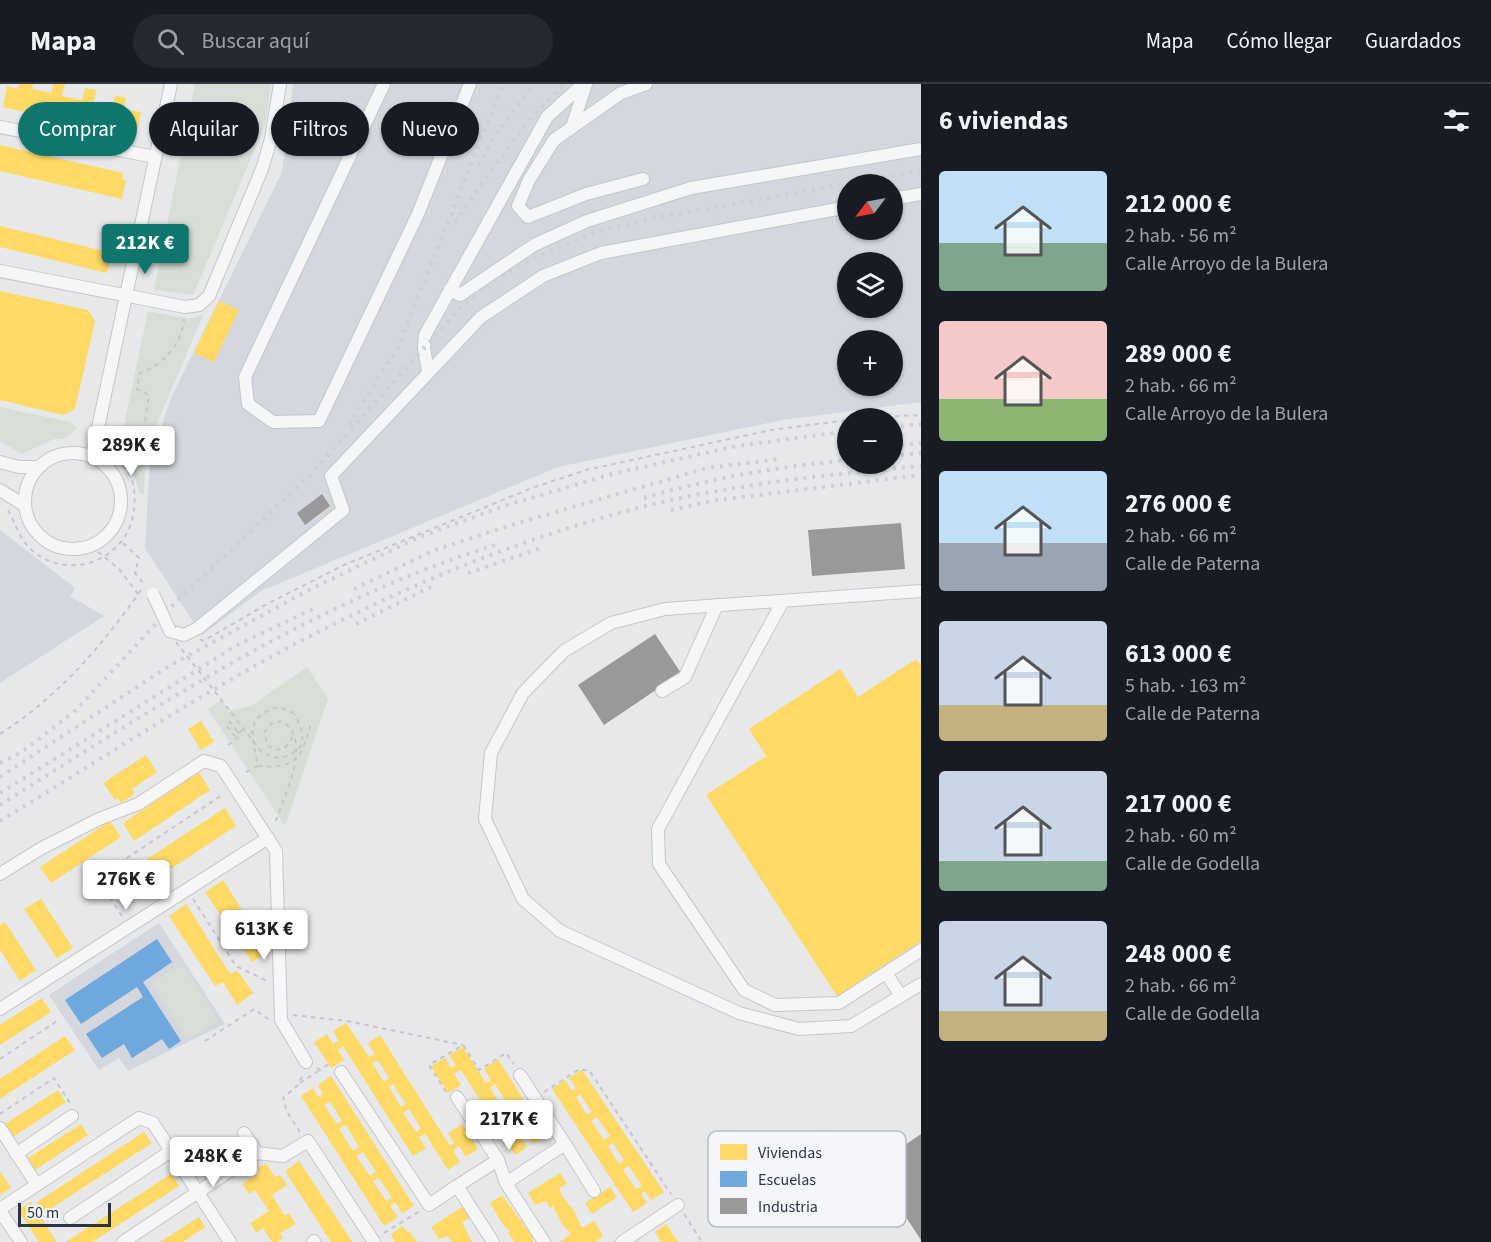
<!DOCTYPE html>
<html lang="es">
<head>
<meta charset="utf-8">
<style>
	:root { --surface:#171b24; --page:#242831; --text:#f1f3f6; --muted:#9ea1a6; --line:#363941; --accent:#0f766e }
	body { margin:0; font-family:"Source Sans 3",sans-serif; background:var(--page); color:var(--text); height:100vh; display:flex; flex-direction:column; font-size:22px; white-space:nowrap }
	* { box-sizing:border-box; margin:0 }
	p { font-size:20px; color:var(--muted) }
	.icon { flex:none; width:33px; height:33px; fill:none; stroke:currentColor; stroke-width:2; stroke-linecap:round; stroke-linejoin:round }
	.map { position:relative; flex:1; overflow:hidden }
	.panel { display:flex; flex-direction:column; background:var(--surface); width:570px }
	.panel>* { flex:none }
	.hud { position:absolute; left:18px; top:18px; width:570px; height:54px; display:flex; gap:12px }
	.needle { width:39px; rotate:238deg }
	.buttons { position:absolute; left:837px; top:90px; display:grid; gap:12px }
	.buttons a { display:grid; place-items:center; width:66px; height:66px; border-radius:50%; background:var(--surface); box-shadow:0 2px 4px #0004; font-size:30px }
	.scale { position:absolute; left:18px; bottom:15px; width:93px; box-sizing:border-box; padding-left:6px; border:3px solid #2b3445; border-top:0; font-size:16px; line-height:21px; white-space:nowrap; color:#2b3445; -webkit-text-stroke:4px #f4f6f9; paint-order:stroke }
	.price { position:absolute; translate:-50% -51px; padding:0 14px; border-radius:6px; background:#fff; color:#222; font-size:20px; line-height:39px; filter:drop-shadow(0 2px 3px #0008) }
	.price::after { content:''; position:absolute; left:50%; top:36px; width:18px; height:14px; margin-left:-9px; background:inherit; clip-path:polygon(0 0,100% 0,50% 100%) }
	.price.on { background:var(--accent); color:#fff }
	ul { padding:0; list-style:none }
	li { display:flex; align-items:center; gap:18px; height:150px; padding:0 18px }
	li span { display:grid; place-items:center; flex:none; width:168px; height:120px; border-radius:6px; color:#555 }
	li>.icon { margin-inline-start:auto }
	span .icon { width:72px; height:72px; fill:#fffc; stroke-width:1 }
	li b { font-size:26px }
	h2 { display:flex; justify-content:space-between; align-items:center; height:72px; padding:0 18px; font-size:26px }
	.chip { padding:0 21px; border-radius:27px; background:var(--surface); box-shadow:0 2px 4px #0004; font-size:21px; line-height:54px }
	.chip.on { background:var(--accent); color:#fff }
	header { display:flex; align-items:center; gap:36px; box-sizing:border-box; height:84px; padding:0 30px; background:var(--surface); border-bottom:2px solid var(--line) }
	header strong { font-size:28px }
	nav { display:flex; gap:33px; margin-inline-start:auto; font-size:21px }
	.search { width:420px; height:54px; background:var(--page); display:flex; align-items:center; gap:15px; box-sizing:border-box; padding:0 21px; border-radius:33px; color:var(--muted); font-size:22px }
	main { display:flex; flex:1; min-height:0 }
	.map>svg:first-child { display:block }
	.built { fill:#d4d7dd; fill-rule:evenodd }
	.green { fill:#d6ded6 }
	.homes { fill:#ffd966; fill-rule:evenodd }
	.schools { fill:#6fa8dc }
	.industry { fill:#999 }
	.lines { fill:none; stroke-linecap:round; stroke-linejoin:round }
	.minor-casing { stroke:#c4c6c8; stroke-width:14 }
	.path { stroke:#c5c6ca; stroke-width:2; stroke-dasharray:4.5 4.5; stroke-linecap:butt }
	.minor { stroke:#f5f6f7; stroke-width:12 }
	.rail { stroke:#cecfd2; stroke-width:4; stroke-dasharray:3 6; stroke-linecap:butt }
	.minor-bridge-casing { stroke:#c4c6c8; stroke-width:14; stroke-linecap:butt }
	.path-bridge { stroke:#c5c6ca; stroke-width:2; stroke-dasharray:4.5 4.5; stroke-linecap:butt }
	.minor-bridge { stroke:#f5f6f7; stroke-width:12 }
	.key { fill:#f4f6f9; stroke:#b8bcc3; stroke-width:1.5 }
	.key-label { font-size:16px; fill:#2b3445 }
</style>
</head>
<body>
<header>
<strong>Mapa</strong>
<div class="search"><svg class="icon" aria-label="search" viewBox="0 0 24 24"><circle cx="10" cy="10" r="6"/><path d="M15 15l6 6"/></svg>Buscar aquí</div>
<nav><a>Mapa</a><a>Cómo llegar</a><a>Guardados</a></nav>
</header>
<main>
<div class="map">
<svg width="921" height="1158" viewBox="0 0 921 1158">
	<rect width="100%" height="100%" fill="#e6e8ea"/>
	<!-- built -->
	<g class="built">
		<path d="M293,0h628v318l-139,18 -224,47 -297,124 -59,44 -57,-87 5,-88 21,-62 111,-226zM848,100h44v46h-44zM848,178h44v46h-44zM848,256h44v46h-44z"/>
		<polygon points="0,446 75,504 70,512 104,532 0,599"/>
		<polygon points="159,839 225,940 128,987 119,974 99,986 49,911"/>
	</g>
	<!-- green -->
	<g class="green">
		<polygon points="195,0 271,0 265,41 193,211 154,206"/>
		<path d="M148,227l41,8 14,-4 -58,137 -1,42 -5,-1c-1,-19 -19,-30 -19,-48z"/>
		<polygon points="0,323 70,338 77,343 71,350 63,355 54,355 22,370 0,357"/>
		<polygon points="307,583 328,615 285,742 208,625 222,616 227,627 251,622"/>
		<polygon points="182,879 218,936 188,956 151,899"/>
	</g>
	<!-- homes -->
	<g class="homes">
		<polygon points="19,0 33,0 32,5 51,9 53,0 65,0 62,12 82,16 85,4 96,6 94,19 113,23 115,11 126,14 124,25 141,28 138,44 133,42 131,52 3,23 7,2 18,5"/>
		<polygon points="0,61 123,89 122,95 126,96 122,115 0,87"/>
		<polygon points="0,142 112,169 107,189 0,163"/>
		<polygon points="0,207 88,226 95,237 75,325 63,331 0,316"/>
		<polygon points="219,217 239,226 214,278 194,269"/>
		<polygon points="916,575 921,582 921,857 837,912 706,711 766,672 749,645 840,585 858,613"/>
		<polygon points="201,637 214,658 201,666 188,645"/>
		<polygon points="146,671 157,688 132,705 135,710 121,719 118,714 115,716 103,699"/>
		<polygon points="199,688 210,706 134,757 123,739"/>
		<polygon points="225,724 236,742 120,818 109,800"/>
		<polygon points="110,737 121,753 51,799 40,783"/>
		<polygon points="223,796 269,868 252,878 205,808"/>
		<polygon points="41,815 73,864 57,874 24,825"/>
		<polygon points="186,820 230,890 237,886 253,909 237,921 223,898 215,902 169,832"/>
		<polygon points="5,838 36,886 20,897 0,866 0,841"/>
		<polygon points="42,914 51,928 0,961 0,941"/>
		<path d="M346,939l23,34 6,-3 -7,-11 12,-8 70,111 4,-3 -6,-10 14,-9 16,25 -12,8 -7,-11 -6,4 7,12 -12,8 -23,-36 -6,3 7,11 -13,8 -70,-110 -5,4 6,10 -13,8 -17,-26 13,-8 6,10 6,-3 -6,-10zM378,976l11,18 -5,4 -12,-19zM393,1000l13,20 -5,3 -12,-20zM409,1025l12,20 -5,3 -13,-19z"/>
		<polygon points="65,952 75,966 0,1015 0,995"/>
		<path d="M463,963l23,36 5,-3 -7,-11 14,-10 48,77 -13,8 -6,-10 -6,3 6,10 -12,8 -54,-85 -7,4 7,11 -13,8 -17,-27 14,-8 6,10 5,-3 -7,-10zM495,1000l12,19 -6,3 -11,-18zM510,1025l12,20 -5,3 -12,-19z"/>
		<path d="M582,986l82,122 -13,8 -6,-9 -4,3 6,9 -14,9 -81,-123 13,-9 7,11 4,-3 -7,-10zM580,1010l12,18 -5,3 -11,-18zM597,1033l13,19 -6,4 -13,-19zM613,1059l11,17 -5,4 -11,-18zM629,1082l13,20 -6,3 -13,-19z"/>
		<path d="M331,992l83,130 -12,7 -7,-11 -5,4 8,11 -14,9 -83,-130 12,-8 5,9 5,-3 -5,-9zM330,1018l12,19 -5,3 -13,-19zM346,1041l13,22 -6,4 -14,-22zM363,1068l13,20 -6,4 -14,-20zM379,1094l13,20 -6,3 -13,-20z"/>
		<polygon points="58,1006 66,1018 13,1053 5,1040"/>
		<polygon points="81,1040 88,1051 35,1086 28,1074"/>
		<polygon points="144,1048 152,1059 44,1129 37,1118"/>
		<polygon points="299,1077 349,1153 352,1158 331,1158 285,1087"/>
		<polygon points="266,1079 275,1093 280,1091 287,1101 272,1111 285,1132 289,1129 296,1140 280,1149 283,1154 277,1158 272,1158 263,1144 256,1149 250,1139 269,1127 255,1106 249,1110 242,1100 259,1089 257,1085"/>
		<polygon points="0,1087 11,1104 0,1111"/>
		<polygon points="560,1089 567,1100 559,1104 562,1112 573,1125 582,1144 594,1137 603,1152 595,1158 560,1158 571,1150 562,1140 553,1122 550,1124 546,1117 535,1121 528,1109"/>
		<polygon points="171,1090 179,1102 92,1158 66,1158"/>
		<polygon points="610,1103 617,1113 592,1130 585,1119"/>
		<polygon points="502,1111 532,1152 533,1158 514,1158 508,1149 510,1147 503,1141 490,1119"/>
		<polygon points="31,1118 56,1157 55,1158 39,1158 18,1126"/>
		<polygon points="462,1123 470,1134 462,1138 472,1158 452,1158 448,1152 439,1155 431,1143"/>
		<polygon points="199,1133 205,1143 183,1158 160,1158"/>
		<polygon points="666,1140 678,1158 661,1158 655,1148"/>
		<polygon points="403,1142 407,1148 409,1147 417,1158 395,1158 391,1150"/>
	</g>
	<!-- schools -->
	<polygon class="schools" points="157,855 172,878 143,898 181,957 169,965 162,955 132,974 124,960 102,974 86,950 143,913 137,903 81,940 65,916"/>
	<!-- industry -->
	<g class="industry">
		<polygon points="322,410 330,422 305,441 297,429"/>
		<polygon points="901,439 905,485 812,492 808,446"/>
		<polygon points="655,550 681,589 604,641 578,601"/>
		<polygon points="921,1050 921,1156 873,1083"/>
	</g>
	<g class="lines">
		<!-- minor casing -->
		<g class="minor-casing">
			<g id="minor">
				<polyline points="384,0 245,293 248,320 273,338 319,337 418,130 470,0"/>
				<polyline points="0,43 155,73"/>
				<polyline points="572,43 586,0"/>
				<polyline points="643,95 586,110 528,133 518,122 529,96 554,56 621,9 646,0"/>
				<polyline points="892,115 921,110"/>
				<polyline points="0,187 185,223 199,221 209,212 262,85 271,55 280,0"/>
				<polyline points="450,205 460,211 534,161 587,137 691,104 921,65"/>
				<polyline points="428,287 424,264 425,251 547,33 583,0"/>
				<circle cx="73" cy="417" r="48"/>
				<polyline points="92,372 171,0"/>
				<polyline points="0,378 19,383 38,383"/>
				<polyline points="0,406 24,421"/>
				<polyline points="921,507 665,525 611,539 564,567 523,609 491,669 485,735 523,815 560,847 739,929 799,945 851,942 921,900"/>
				<polyline points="783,517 658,745 659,780 744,906 775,921 839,919 921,866"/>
				<polyline points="170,547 184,551 198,544 343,426 331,392 481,233 543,192 601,169 848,123"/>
				<polyline points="662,607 685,593 717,521"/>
				<polyline points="0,790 40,765 99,735 138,720 204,677 221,682 276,767 281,936 306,978"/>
				<polyline points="886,889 901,912"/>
				<polyline points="0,925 268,754"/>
				<polyline points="341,988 429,1121 457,1102 493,1158"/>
				<polyline points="0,1044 37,1101"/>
				<polyline points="244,1049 257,1069"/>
				<polyline points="565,1060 594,1107"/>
				<polyline points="16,1070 72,1032"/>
				<polyline points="498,1076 506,1099 544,1158"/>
				<polyline points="506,1099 565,1060 520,991"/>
				<polyline points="457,1102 498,1076 457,1013"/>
				<polyline points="0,1125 139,1034 153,1039 230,1158"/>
				<polyline points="0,1127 21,1158"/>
				<polyline points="70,1134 171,1067"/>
				<polyline points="123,1158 257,1069 283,1072 308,1057 374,1158"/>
				<polyline points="313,1158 314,1157"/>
				<polyline points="622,1158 678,1121"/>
			</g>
		</g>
		<!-- path -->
		<g class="path">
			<polyline points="859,334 921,331"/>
			<path d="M8,426c8,14 12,31 26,42 38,30 95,6 100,-42 1,-11 1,-25 -4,-35 -5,-9 -15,-18 -17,-28 0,-6 1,-13 1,-18l10,2 20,-3 5,-33 -12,-6 3,-16c23,-8 42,-29 44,-54"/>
			<polyline points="123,459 139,474 135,489 145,501"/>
			<polyline points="91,462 119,485"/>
			<polyline points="200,555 203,557 267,520 344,481 532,404 586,386 771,346 848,336"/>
			<path d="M0,650c58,-37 102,-88 141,-144"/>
			<polyline points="228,661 240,652 237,647"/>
			<path d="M258,682c39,3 43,-8 53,-42"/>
			<path d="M246,688l12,-6c-5,-27 -16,-51 22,-59l15,7"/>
			<path d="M276,737c9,-28 37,-80 6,-100l-11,3 -7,9 4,13c14,9 22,-1 26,-14"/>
			<polyline points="193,815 236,882 267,897"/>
			<polyline points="122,832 97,794 222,711"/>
			<polyline points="293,931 347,937 463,961"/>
			<polyline points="205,957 254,925 268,935"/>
			<polyline points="0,975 60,935"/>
			<polyline points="317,984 320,986 327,981 329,985"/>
			<polyline points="300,999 320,986"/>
			<polyline points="446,1008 429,981 463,961 479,986 506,969 514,980"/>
			<polyline points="544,1008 578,986 589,986 671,1110"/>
			<polyline points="0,1030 54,994 70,1019"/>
			<polyline points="300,1048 287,1028 283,1014 298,1001 304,989"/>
			<polyline points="684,1130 702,1158"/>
			<polyline points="384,1149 420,1127"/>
		</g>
		<!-- minor -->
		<use href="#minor" class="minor"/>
		<!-- rail -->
		<g class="rail">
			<polyline points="478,81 503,40 535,0"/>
			<polyline points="455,138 528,37 564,0"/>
			<polyline points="349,341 398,263 503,0"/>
			<polyline points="892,343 921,340"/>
			<polyline points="892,362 921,359"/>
			<polyline points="892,372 921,369"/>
			<path d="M644,414c66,-20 134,-31 204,-38"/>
			<polyline points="671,426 711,417 921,391"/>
			<polyline points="468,489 544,463"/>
			<polyline points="354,505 435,466 508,442 707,384 779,375"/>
			<polyline points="356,540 431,503"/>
			<polyline points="0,679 22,668 76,626 178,516 311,390 461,223 496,196 536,173 596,148 660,133 921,87"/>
			<polyline points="0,693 169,582 309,506 417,454 504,422 612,390 737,362 848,347"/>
			<polyline points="0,709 237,561 313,525"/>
			<path d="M0,721c159,-100 317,-205 498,-261"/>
			<path d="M0,737c84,-51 167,-106 253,-154 126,-71 264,-130 405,-164 86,-20 175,-29 263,-37"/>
		</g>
		<!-- minor-bridge casing -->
		<g class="minor-bridge-casing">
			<polyline id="minor-bridge" points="153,510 170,547"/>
		</g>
		<!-- path-bridge -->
		<g class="path-bridge">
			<polyline points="119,485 141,514"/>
			<path d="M176,558l85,109c15,11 27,8 40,-5l2,-12 -8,-20"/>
			<polyline points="237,647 230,638 226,641 235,652 243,645"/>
		</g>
		<!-- minor-bridge -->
		<use href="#minor-bridge" class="minor-bridge"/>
	</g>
	<!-- legend -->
	<rect x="708" y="1047" width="198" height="96" rx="9" class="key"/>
	<rect x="720" y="1060" width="27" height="16" fill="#ffd966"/>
	<rect x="720" y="1087" width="27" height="16" fill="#6fa8dc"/>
	<rect x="720" y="1114" width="27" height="16" fill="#999"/>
	<g class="key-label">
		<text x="758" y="1074">Viviendas</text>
		<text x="758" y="1101">Escuelas</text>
		<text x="758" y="1128">Industria</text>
	</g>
</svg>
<div class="buttons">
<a><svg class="needle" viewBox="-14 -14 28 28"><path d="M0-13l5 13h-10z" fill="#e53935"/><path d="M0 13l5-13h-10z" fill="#9ea1a6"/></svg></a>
<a><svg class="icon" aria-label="layers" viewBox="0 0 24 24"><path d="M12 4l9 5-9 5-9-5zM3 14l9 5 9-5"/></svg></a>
<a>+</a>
<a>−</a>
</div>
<div class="scale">50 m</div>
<b class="price on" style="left:145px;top:191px">212K €</b>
<b class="price" style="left:131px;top:393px">289K €</b>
<b class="price" style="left:126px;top:827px">276K €</b>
<b class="price" style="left:264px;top:877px">613K €</b>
<b class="price" style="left:509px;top:1067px">217K €</b>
<b class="price" style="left:213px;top:1104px">248K €</b>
<div class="hud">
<a class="chip on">Comprar</a>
<a class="chip">Alquilar</a>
<a class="chip">Filtros</a>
<a class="chip">Nuevo</a>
</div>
</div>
<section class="panel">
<h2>6 viviendas<svg class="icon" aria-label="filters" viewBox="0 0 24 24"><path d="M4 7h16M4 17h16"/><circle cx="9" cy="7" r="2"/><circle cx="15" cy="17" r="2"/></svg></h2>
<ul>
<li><span style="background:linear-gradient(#bfe0f5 60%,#7fa58c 0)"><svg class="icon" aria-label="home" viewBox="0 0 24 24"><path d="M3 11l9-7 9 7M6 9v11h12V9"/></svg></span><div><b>212 000 €</b><p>2 hab. · 56 m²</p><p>Calle Arroyo de la Bulera</p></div></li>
<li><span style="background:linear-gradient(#f6c9c9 65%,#8fb573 0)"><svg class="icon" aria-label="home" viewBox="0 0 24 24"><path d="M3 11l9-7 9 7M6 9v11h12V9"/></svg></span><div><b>289 000 €</b><p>2 hab. · 66 m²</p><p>Calle Arroyo de la Bulera</p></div></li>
<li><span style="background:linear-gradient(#bfe0f5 60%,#9aa5b1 0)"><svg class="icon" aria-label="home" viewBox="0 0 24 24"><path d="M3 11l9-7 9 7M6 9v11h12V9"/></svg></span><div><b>276 000 €</b><p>2 hab. · 66 m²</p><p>Calle de Paterna</p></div></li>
<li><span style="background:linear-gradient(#c9d6e8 70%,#c2b280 0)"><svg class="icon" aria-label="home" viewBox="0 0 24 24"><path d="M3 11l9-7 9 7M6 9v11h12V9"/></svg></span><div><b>613 000 €</b><p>5 hab. · 163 m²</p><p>Calle de Paterna</p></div></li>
<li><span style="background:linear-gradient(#c9d6e8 75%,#7fa58c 0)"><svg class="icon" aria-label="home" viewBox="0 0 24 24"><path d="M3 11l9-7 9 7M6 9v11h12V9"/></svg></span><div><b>217 000 €</b><p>2 hab. · 60 m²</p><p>Calle de Godella</p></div></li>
<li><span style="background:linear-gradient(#c9d6e8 75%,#c2b280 0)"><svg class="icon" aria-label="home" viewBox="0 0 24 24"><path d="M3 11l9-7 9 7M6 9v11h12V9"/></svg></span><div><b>248 000 €</b><p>2 hab. · 66 m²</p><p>Calle de Godella</p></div></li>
</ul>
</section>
</main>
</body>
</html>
